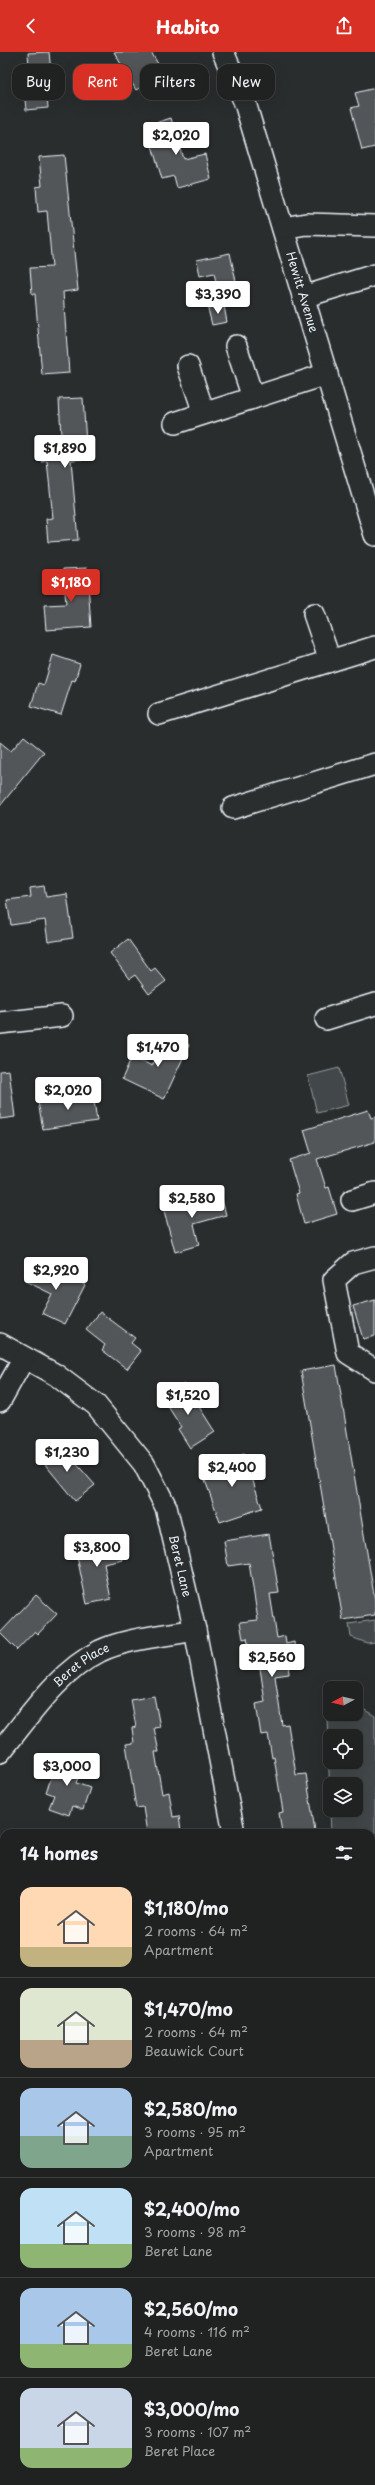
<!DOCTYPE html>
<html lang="en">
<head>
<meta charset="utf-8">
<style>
	:root { --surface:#202222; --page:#282a2a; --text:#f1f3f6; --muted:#a2a4a5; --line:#3d3f40; --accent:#d93025 }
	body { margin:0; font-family:"Playpen Sans",sans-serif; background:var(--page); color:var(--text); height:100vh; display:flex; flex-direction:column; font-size:15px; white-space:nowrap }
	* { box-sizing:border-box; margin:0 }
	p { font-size:13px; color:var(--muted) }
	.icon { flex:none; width:22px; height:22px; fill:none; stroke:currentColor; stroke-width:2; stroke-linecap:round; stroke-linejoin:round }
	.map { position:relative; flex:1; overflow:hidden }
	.drawer { position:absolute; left:0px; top:1777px; width:375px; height:656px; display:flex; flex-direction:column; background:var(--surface); border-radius:12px 12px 0 0; box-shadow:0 4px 16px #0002,0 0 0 1px var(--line) }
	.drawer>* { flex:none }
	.guide { position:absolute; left:12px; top:12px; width:351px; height:36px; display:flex; gap:8px }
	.needle { width:26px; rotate:263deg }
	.fabs { position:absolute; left:323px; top:1629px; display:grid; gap:8px }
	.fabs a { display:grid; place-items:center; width:40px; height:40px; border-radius:8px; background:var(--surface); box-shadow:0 4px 16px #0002,0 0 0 1px var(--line); font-size:20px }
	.price { position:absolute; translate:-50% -34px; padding:0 9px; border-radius:4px; background:#fff; color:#222; font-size:13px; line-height:26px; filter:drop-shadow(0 1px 2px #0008) }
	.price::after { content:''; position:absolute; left:50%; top:24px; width:12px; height:9px; margin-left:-6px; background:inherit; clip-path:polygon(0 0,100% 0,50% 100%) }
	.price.selected { background:var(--accent); color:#fff }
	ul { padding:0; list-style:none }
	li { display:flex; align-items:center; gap:12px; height:100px; padding:0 20px }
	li+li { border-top:1px solid var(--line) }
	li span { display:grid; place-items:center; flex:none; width:112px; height:80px; border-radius:12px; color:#555 }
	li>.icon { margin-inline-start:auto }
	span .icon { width:48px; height:48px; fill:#fffc; stroke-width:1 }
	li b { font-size:17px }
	h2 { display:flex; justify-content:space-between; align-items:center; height:48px; padding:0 20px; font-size:17px }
	.tag { padding:0 14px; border-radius:12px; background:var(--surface); box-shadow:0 4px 16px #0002,0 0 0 1px var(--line); font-size:14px; line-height:36px }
	.tag.selected { background:var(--accent); color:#fff }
	header { display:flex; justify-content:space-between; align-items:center; height:52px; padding:0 20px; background:var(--accent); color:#fff; font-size:18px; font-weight:700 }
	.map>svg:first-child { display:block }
	.green { fill:#424648; stroke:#959ca0; fill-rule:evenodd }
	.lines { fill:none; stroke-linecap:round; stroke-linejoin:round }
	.stream { stroke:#989fa3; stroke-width:5.5 }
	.building { fill:#535759; stroke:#e8f1f8 }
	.minor-casing { stroke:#e8f1f8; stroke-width:24 }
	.path { stroke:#e8f1f8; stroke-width:2.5; stroke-dasharray:1 3; stroke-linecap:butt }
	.minor { stroke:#2a2d2e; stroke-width:21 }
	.labels { text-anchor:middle; stroke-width:3.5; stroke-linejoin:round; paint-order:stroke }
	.street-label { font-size:12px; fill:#e8f1f8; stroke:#2a2d2e }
</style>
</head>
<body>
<header><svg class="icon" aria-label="back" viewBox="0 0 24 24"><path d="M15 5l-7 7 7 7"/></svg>Habito<svg class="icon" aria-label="share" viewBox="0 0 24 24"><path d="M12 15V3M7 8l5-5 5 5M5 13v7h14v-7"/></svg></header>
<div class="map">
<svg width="375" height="2433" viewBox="0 0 375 2433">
	<rect width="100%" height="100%" fill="#2a2d2e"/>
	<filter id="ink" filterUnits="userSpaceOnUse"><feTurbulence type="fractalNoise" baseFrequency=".025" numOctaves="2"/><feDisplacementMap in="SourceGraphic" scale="8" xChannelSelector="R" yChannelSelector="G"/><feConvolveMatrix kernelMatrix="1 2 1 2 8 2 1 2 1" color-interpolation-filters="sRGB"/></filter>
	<g filter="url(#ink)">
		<!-- green -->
		<g class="green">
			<polygon points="339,1016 349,1053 317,1061 308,1024"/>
			<polygon points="375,1568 375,1590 367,1591 351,1585 349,1572"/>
			<path d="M326,1637l4,2v23h26v-9l19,11v769h-375v-198l4,2v192h367v-648h-40l-1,-23h26v-26h-26v14zM330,1684h26v26h-26z"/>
		</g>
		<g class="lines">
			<!-- stream -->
			<g class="stream">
				<polyline points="371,2027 375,2024"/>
				<polyline points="0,2247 4,2245"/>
			</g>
		</g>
		<!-- building -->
		<g class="building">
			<polygon points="49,0 52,30 46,30 48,56 26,58 23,26 30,26 28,1"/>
			<polygon points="114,0 151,0 164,22 136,38"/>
			<polygon points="375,36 375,95 362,98 351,56 359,54 355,41"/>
			<polygon points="171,66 183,107 205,102 211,127 177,136 174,124 162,127 146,74"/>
			<polygon points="64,103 78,238 63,240 69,321 42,323 35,242 32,242 30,216 52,215 47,159 38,160 36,135 42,134 39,105"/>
			<polygon points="230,201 238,239 219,243 214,221 200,224 197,208"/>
			<polygon points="224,254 227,270 212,273 208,257"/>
			<polygon points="83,346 87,407 71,408 78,488 48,490 46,467 53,466 47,409 42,410 40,385 61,383 59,347"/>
			<polygon points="87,516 91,575 46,578 44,553 66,552 63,517"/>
			<polygon points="53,603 80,612 75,629 72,628 61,663 31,654 38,631 44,633"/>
			<polygon points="24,684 44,700 0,754 0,690 11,699"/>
			<polygon points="44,834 46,845 67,842 73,886 48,890 45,868 11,873 7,848 31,845 30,836"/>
			<polygon points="128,887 151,919 155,916 166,929 149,942 135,923 129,927 110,901"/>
			<polygon points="167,983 189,993 164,1047 122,1027 132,1004 152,1014"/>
			<polygon points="9,1018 15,1065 0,1067 0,1019"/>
			<polygon points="93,1042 97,1069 43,1077 38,1050"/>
			<polygon points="368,1058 371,1066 375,1065 375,1090 317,1107 326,1136 329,1135 337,1162 304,1172 296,1142 299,1141 289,1108 311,1101 304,1078"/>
			<polygon points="220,1140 226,1163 194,1172 199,1193 175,1200 163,1155"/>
			<polygon points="35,1208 85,1233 65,1272 42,1261 52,1242 25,1229"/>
			<polygon points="375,1248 375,1284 363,1287 353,1254"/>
			<polygon points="100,1260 135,1286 131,1291 141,1299 127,1317 102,1298 105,1293 86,1278"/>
			<polygon points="336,1313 375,1549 375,1563 343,1568 301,1319"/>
			<polygon points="184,1331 215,1380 190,1396 178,1377 181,1375 162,1345"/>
			<polygon points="54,1393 70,1412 74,1409 95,1433 75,1449 39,1405"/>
			<polygon points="244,1402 262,1456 220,1470 201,1417"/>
			<polygon points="269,1482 279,1541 270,1542 277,1586 285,1584 286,1592 294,1590 297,1610 288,1611 289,1622 275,1624 282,1673 288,1672 296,1723 306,1722 315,1779 303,1781 282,1781 279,1761 283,1760 274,1705 272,1706 268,1682 261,1683 256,1652 265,1650 259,1609 251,1610 247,1586 243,1587 240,1570 258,1568 249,1511 228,1514 224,1489"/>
			<polygon points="119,1486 123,1508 104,1512 111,1547 87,1552 75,1495"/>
			<polygon points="36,1543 57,1562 38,1582 35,1579 17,1598 0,1581"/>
			<polygon points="154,1644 160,1675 154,1676 159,1700 155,1700 162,1742 169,1740 173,1765 179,1764 181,1779 147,1781 143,1755 136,1756 126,1692 134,1691 132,1676 136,1675 131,1648"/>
			<polygon points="59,1705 83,1713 76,1731 90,1736 83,1758 72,1754 69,1763 49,1756 54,1743 46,1740"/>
		</g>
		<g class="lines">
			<!-- minor casing -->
			<g class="minor-casing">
				<g id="minor">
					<path id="s1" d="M223,0l22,51 130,432"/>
					<polyline points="283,176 306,172 375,174"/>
					<polyline points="303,245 375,223"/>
					<polyline points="236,294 253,346"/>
					<polyline points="188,314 204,361"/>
					<polyline points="175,371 327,322"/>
					<polyline points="314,562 330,609"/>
					<polyline points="159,662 375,595"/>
					<polyline points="233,756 375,712"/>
					<polyline points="326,967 375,952"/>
					<polyline points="0,971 62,964"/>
					<polyline points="352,1148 375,1141"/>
					<polyline points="375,1205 353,1211 334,1228 348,1301 375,1318"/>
					<path id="s2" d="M0,1292l56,31 40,30 48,59 22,43 29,123 39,203"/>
					<polyline points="0,1349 24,1306"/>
					<path id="s3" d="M0,1700c29,-35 58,-80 100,-101 28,-13 64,-15 95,-21"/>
					<polyline points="0,2051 4,2051"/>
				</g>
			</g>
			<!-- path -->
			<polyline class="path" points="251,2433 255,2429"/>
			<!-- minor -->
			<use href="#minor" class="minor"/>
		</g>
	</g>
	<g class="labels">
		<!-- street labels -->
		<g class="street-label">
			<text dy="4" stroke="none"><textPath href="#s1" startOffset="253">Hewitt Avenue</textPath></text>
			<text dy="4" stroke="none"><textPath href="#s2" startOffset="299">Beret Lane</textPath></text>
			<text dy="4" stroke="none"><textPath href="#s3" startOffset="120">Beret Place</textPath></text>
		</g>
	</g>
</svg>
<div class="fabs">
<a><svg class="needle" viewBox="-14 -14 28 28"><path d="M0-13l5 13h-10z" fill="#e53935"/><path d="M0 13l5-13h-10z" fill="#a2a4a5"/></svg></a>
<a><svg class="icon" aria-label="locate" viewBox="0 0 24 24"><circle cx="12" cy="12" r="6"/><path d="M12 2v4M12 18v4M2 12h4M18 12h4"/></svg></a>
<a><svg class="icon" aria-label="layers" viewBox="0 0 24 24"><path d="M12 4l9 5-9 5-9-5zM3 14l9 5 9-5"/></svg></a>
</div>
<b class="price" style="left:176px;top:104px">$2,020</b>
<b class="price" style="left:218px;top:263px">$3,390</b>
<b class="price" style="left:65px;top:417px">$1,890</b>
<b class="price selected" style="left:71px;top:551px">$1,180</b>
<b class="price" style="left:158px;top:1016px">$1,470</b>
<b class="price" style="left:68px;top:1059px">$2,020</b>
<b class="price" style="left:192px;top:1167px">$2,580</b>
<b class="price" style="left:56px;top:1239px">$2,920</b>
<b class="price" style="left:188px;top:1364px">$1,520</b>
<b class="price" style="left:67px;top:1421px">$1,230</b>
<b class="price" style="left:232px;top:1436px">$2,400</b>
<b class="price" style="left:97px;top:1516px">$3,800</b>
<b class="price" style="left:272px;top:1626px">$2,560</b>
<b class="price" style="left:67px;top:1735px">$3,000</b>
<div class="guide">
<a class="tag">Buy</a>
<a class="tag selected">Rent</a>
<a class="tag">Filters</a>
<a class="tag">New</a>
</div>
<section class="drawer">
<h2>14 homes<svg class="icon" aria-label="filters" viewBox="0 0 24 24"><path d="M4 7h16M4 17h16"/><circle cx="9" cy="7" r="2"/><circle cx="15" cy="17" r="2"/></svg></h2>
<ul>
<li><span style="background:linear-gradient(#ffd9b3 75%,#c2b280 0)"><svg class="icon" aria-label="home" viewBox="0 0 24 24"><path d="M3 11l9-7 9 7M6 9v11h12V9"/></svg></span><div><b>$1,180/mo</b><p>2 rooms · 64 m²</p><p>Apartment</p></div></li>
<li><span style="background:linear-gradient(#dfe7d0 65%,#b9a48a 0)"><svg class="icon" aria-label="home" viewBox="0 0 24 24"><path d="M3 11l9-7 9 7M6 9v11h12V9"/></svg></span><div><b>$1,470/mo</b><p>2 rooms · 64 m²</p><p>Beauwick Court</p></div></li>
<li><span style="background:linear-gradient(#a9c7e8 60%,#7fa58c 0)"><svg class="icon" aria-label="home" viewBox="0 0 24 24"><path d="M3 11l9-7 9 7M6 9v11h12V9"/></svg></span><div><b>$2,580/mo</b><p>3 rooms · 95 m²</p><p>Apartment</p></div></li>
<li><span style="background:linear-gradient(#bfe0f5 70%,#8fb573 0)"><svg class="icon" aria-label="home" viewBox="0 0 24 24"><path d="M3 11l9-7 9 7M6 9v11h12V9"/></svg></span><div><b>$2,400/mo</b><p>3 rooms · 98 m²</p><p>Beret Lane</p></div></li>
<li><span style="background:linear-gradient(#a9c7e8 70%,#8fb573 0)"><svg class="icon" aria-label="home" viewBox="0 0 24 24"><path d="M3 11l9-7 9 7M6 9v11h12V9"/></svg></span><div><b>$2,560/mo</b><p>4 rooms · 116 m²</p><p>Beret Lane</p></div></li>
<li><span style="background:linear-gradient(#c9d6e8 75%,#8fb573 0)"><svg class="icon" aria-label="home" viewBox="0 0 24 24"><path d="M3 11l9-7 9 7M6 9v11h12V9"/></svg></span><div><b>$3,000/mo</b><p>3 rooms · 107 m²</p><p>Beret Place</p></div></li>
</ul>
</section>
</div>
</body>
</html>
